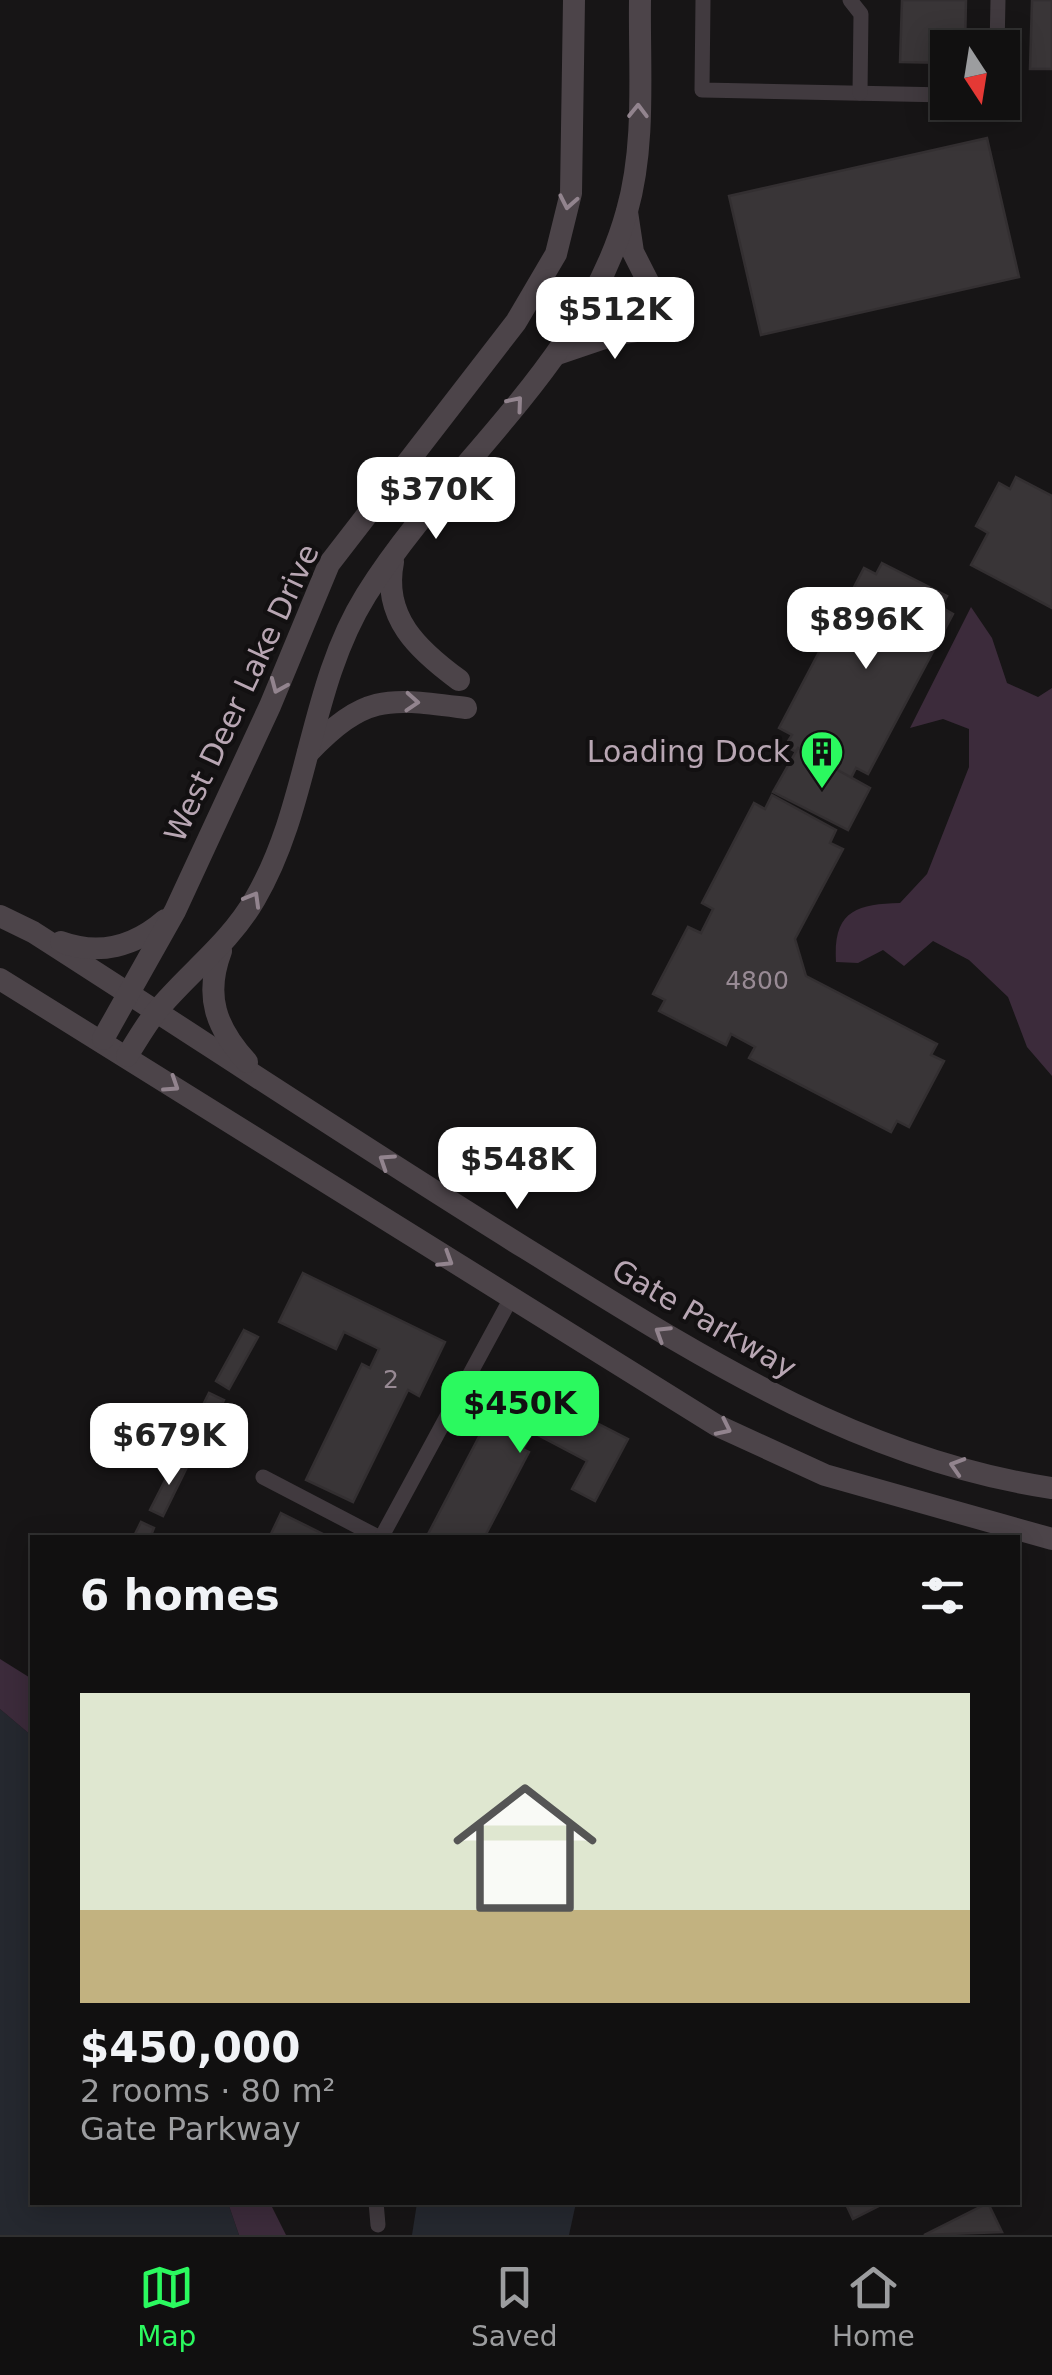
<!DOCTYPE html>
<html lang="en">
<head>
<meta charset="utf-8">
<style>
	:root { --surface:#111010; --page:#1a1919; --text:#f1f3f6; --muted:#9c9d9f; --line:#303030; --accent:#2bf95f }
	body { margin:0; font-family:"DejaVu Sans",sans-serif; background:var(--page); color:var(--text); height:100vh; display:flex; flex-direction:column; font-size:38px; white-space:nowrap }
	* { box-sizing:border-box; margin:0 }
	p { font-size:32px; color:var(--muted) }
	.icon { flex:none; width:55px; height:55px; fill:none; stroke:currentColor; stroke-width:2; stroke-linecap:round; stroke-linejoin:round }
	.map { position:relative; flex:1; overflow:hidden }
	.details { position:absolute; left:30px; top:1535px; width:990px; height:670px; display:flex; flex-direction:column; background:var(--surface); border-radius:0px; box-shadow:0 5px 25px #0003,0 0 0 2px var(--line) }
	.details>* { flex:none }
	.needle { width:65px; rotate:168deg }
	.tools { position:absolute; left:930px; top:30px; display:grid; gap:20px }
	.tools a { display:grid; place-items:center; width:90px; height:90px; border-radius:0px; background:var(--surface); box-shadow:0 5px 25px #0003,0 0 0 2px var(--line); font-size:50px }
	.price { position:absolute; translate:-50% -85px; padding:0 22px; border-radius:20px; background:#fff; color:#222; font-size:32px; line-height:65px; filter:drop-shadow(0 2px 5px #0008) }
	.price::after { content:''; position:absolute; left:50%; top:60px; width:30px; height:22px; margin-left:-15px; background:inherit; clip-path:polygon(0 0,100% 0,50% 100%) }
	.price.active { background:var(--accent); color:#111 }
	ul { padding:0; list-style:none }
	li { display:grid; align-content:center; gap:20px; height:530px; padding:0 50px }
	li span { display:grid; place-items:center; height:310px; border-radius:0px; color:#555 }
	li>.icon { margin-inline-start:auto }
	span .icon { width:180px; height:180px; fill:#fffc; stroke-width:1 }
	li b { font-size:42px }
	h2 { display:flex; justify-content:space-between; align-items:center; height:120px; padding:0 50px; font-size:42px }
	.dock { display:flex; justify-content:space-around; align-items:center; height:140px; border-top:2px solid var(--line); background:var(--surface); font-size:28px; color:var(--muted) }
	.dock a { display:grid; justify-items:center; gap:5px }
	.dock .active { color:var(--accent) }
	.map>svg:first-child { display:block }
	.green { fill:#25282f }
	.water { fill:#3c2b3b }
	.building { fill:#393537; stroke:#332f31; stroke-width:2.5 }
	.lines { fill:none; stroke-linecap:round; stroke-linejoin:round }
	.street { stroke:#413a3f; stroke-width:15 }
	.secondary { stroke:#4c4449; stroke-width:22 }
	.oneway { stroke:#92848e }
	.labels { text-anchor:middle; stroke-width:8; stroke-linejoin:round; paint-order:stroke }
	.number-label { font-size:25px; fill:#988a94 }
	.street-label { font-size:30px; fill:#b8a6b3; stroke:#121011 }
	.poi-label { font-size:30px; fill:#b8a6b3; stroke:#121011; text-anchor:end }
</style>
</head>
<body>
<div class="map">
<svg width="1052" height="2235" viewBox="0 0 1052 2235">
	<rect width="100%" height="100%" fill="#171516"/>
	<!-- green -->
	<g class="green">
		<polygon points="0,1709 32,1736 32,2202 228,2203 239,2235 0,2235"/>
		<polygon points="417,2203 417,2202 576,2203 569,2235 412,2235"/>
	</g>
	<!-- water -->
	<g class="water">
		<path d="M971,607l21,31 15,45 31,14 14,-9v388l-25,-29 -19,-50 -39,-37 -36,-19 -29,25 -21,-16 -25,13 -22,-1c-3,-51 20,-58 64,-59l27,-29 42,-107v-38l-26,-10 -33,9z"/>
		<polygon points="0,1659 32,1679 32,1736 0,1709"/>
		<polygon points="228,2203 270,2203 286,2235 239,2235"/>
	</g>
	<!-- building -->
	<g class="building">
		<polygon points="902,0 966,0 965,48 948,48 948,63 900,62"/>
		<polygon points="1032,0 1052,0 1052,69 1030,69"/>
		<polygon points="987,138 1019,277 761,335 729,196"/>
		<polygon points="1016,477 1052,496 1052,608 971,565 988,533 976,526 999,483 1010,489"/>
		<polygon points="882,563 947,596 941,607 953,614 868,774 856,768 850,780 785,746 792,735 779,728 827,637 839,643 853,617 841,612 864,568 876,574"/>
		<polygon points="798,748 870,788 848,830 773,792"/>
		<polygon points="772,795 836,830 830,843 843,849 795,939 806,976 937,1044 931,1055 944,1061 909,1127 897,1121 891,1132 749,1058 755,1047 731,1034 726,1045 659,1011 665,1000 653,994 688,927 701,933 713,909 702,903 754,803 765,809"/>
		<polygon points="303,1273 445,1342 419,1396 408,1390 353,1502 306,1480 362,1364 370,1368 379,1349 344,1332 336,1349 279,1322"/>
		<polygon points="244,1330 258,1337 229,1389 216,1381"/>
		<polygon points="501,1374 628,1439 595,1501 572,1489 587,1461 532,1432 523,1449 529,1452 484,1538 426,1538 483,1429 474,1425"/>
		<polygon points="209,1393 224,1400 198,1453 183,1445"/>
		<polygon points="176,1459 188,1465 163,1516 150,1510"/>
		<polygon points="281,1513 329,1537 329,1538 269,1538"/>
		<polygon points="141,1522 154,1528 150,1538 133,1538"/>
		<polygon points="845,2202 887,2202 853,2219"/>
		<polygon points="988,2203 1002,2232 924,2235"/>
	</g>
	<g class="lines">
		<!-- street -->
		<g class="street">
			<polyline points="703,0 702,90 948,95"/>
			<polyline points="850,0 861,14 860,93"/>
			<polyline points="997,48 998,0"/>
			<polyline points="263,1477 380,1538"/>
			<polyline points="381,1538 510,1300"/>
			<polyline points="376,2202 378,2225"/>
		</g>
		<!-- secondary -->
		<g class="secondary">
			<polyline points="627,212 633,252 665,315"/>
			<polyline points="557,354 613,335 661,327"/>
			<path d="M393,562c-11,55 25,88 66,118"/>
			<path d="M308,753c58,-60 79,-55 158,-45"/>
			<path d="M0,916l33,16c164,105 326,213 492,316 165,102 330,211 527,240"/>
			<path d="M61,942c38,14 74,4 104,-22"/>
			<path d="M221,951c-17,45 -5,77 26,111"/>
			<polyline points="0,979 716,1425 825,1475 1052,1539"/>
			<polyline points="103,1039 175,911 270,706 329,564 516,322 556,254 571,193 574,0"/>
			<path d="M127,1056c9,-14 18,-30 29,-44 32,-39 73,-68 99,-113 55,-94 53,-211 111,-304 82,-131 219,-231 261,-384 19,-67 12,-142 13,-211"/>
		</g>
	</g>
	<!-- one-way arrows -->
	<defs><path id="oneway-chevron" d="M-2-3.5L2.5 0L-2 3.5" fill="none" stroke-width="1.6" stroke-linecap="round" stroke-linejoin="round" transform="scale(2.5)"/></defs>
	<g class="oneway">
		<use href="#oneway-chevron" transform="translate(638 111) rotate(-89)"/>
		<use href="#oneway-chevron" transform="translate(568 202) rotate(101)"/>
		<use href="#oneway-chevron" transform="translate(516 403) rotate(-50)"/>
		<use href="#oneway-chevron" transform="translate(278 686) rotate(113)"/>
		<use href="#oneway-chevron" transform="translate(412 702) rotate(4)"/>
		<use href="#oneway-chevron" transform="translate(253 899) rotate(-60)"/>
		<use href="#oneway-chevron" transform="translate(172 1085) rotate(33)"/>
		<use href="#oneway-chevron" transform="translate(386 1161) rotate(-147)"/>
		<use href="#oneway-chevron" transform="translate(446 1260) rotate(32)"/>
		<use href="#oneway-chevron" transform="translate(662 1333) rotate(-148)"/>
		<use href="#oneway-chevron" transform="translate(724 1428) rotate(26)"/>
		<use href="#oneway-chevron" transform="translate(957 1466) rotate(-163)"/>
	</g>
	<!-- icons -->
	<defs>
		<g id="building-pin" transform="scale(2.25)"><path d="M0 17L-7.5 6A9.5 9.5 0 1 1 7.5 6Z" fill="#2bf95f" stroke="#121011"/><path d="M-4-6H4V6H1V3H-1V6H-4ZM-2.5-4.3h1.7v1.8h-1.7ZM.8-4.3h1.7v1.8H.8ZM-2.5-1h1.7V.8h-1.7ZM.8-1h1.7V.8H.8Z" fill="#111"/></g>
	</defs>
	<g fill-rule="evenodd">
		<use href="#building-pin" x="822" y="752"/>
	</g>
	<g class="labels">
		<!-- number labels -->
		<g class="number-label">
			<text x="757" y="989">4800</text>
			<text x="391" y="1388">2</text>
		</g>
		<!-- street labels -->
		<g class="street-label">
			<text transform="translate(242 693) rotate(-65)" y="10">West Deer Lake Drive</text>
			<text transform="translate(704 1319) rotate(30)" y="10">Gate Parkway</text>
		</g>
		<!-- poi labels -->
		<g class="poi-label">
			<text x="790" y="762">Loading Dock</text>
		</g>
	</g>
</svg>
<div class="tools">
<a><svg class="needle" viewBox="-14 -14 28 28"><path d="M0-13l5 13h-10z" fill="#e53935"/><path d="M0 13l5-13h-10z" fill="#9c9d9f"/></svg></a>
</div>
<b class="price" style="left:615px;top:362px">$512K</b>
<b class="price" style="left:436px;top:542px">$370K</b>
<b class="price" style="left:866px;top:672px">$896K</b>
<b class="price" style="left:517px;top:1212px">$548K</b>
<b class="price active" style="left:520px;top:1456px">$450K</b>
<b class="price" style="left:169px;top:1488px">$679K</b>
<section class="details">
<h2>6 homes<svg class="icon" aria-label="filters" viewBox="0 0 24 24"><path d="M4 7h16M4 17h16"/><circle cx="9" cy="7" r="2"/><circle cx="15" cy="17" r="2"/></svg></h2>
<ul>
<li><span style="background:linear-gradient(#dfe7d0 70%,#c2b280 0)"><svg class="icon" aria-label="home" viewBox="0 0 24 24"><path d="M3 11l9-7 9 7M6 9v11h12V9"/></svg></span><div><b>$450,000</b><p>2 rooms · 80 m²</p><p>Gate Parkway</p></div></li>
</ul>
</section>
</div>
<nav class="dock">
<a class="active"><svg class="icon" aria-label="map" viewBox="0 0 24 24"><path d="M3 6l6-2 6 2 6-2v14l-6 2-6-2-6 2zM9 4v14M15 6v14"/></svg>Map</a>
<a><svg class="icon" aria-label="saved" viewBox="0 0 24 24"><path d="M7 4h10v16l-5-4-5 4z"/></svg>Saved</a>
<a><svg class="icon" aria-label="home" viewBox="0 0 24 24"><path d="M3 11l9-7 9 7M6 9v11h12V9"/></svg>Home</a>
</nav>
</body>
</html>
